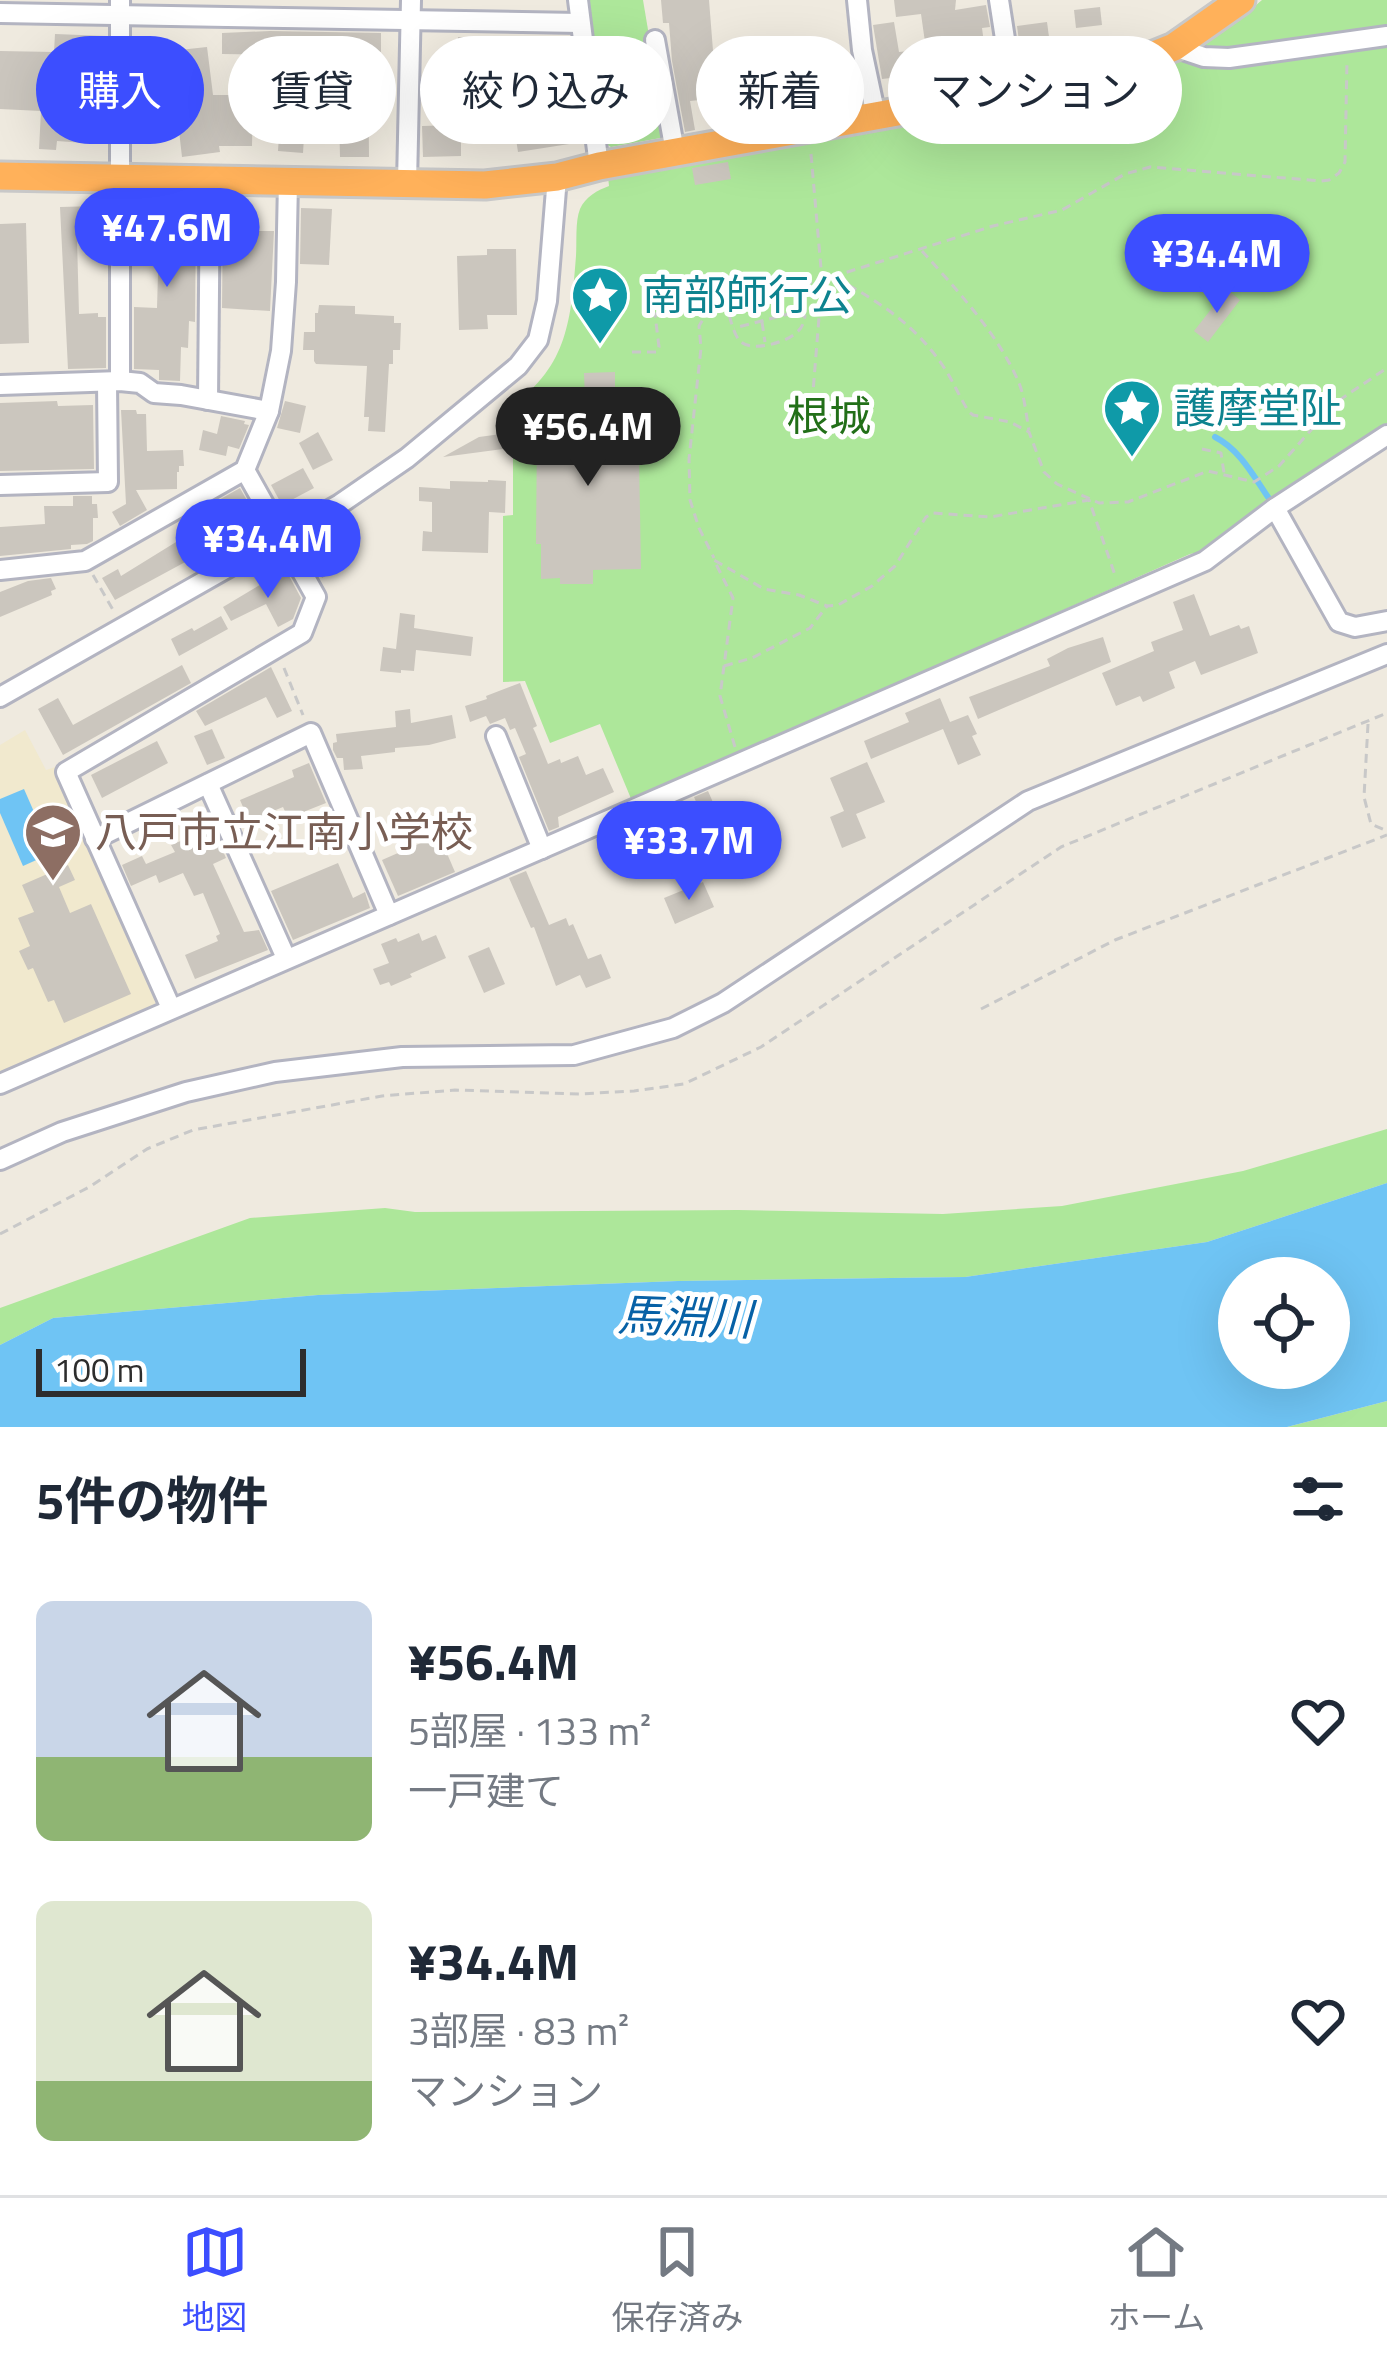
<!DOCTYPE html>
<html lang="ja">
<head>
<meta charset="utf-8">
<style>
	:root { --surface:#fff; --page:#f6f6f7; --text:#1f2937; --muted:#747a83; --line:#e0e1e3; --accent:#3c4eff }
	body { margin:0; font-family:"Titillium Web","Noto Sans JP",sans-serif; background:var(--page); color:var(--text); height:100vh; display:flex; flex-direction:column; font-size:45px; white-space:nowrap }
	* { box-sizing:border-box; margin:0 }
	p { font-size:39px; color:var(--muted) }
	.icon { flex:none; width:66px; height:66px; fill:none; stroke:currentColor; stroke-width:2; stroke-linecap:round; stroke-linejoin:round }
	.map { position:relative; height:1427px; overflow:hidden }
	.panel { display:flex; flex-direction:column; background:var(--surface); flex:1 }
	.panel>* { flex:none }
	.guide { position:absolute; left:36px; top:36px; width:1317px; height:108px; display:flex; gap:24px }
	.buttons { position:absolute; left:1218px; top:1257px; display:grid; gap:24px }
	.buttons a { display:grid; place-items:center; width:132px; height:132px; border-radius:50%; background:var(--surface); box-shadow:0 12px 48px #0002; font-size:60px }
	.scale { position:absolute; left:36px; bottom:30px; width:270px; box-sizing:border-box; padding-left:12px; border:6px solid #2d2d2d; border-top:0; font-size:33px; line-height:42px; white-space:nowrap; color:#2d2d2d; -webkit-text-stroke:9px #fff; paint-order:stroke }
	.price { position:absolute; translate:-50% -102px; padding:0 27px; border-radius:42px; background:var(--accent); color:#fff; font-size:39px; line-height:78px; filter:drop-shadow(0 3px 6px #0008) }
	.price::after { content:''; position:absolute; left:50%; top:72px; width:36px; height:27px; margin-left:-18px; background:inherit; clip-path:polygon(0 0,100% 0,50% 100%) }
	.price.active { background:#222; color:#fff }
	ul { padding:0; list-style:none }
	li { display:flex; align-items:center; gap:36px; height:300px; padding:0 36px }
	li span { display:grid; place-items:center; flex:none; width:336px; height:240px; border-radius:18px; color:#555 }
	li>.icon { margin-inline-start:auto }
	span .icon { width:144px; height:144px; fill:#fffc; stroke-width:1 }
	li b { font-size:51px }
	h2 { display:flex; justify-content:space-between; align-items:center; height:144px; padding:0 36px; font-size:51px }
	.tag { padding:0 42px; border-radius:54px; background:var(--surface); box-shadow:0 12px 48px #0002; font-size:42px; line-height:108px }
	.tag.active { background:var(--accent); color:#fff }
	.tab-bar { display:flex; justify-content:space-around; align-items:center; height:168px; border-top:3px solid var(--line); background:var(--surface); font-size:33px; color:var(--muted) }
	.tab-bar a { display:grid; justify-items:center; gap:6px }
	.tab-bar .active { color:var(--accent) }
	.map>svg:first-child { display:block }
	.education { fill:#f1e9ce }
	.green { fill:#ade79a }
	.water { fill:#6fc4f4; fill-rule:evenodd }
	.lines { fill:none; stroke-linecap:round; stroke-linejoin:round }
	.stream { stroke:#6fc4f4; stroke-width:6 }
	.building { fill:#cbc6be }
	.minor-casing { stroke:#b3b4c1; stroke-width:24 }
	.highway-casing { stroke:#c8c8c8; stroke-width:33 }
	.path { stroke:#c8c8c8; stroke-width:3; stroke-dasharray:9 6; stroke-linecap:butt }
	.minor { stroke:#fff; stroke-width:18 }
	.highway { stroke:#ffb15a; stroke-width:27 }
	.labels { text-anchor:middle; stroke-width:10; stroke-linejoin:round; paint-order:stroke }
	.culture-label { font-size:42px; fill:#0d838f; stroke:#fff; text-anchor:start }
	.park-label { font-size:42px; fill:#226f18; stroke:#fff }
	.education-label { font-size:42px; fill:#785e54; stroke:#fff; text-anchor:start }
	.water-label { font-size:45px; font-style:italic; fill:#0761a6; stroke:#fff }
</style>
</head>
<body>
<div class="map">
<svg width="1387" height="1427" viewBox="0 0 1387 1427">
	<rect width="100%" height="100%" fill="#efeadf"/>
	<!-- education -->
	<polygon class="education" points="25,730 46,770 55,767 156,995 155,1007 0,1076 0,745"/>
	<!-- green -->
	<g class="green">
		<polygon points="587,0 643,0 666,137 611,147 604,143"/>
		<path d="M1262,0h125v430l-175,120 -22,4 -558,247 -32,-77 -50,19 -25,-62 -22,1v-166l10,-1v-110c55,-40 58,-86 63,-149 1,-14 -1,-35 4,-47 5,-12 18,-19 29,-23l-1,-10 486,-86c64,-19 118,-46 168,-90z"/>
		<polygon points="1387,1129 1387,1183 1207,1242 965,1277 678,1281 318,1295 53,1318 0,1345 0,1308 250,1218 385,1208 415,1212 738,1210 943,1214 1062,1206 1243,1171"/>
		<polygon points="1387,1401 1387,1427 1287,1427"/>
	</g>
	<!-- water -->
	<g class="water">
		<polygon points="24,789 52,853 23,866 0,813 0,799"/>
		<path d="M1387,1183v218l-100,26h-1287v-82l53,-27 265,-23 360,-14 287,-4 242,-35zM1329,1278v90h-90v-90z"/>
	</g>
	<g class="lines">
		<!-- stream -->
		<path class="stream" d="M1215,437c24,12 38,38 53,60"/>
	</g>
	<!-- building -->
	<g class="building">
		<polygon points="661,0 709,0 715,76 742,73 740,58 767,55 768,61 790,58 793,84 748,89 749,95 690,101 695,130 685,132 672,61 669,23 663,23"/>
		<polygon points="894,0 956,0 955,10 986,5 990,27 982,28 985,51 946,56 948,65 926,68 929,87 910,89 909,76 882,79 873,25 894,22 899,52 926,49 921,14 896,17"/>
		<polygon points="1100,7 1102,25 1076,28 1074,10"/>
		<polygon points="1047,22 1051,52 1021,56 1017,26"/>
		<polygon points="270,31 381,33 381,52 368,52 369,157 340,157 339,113 310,113 311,55 222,54 222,33"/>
		<polygon points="55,34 106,36 106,80 103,80 98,144 57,141 56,150 39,149 41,111 0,109 0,51 54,52"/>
		<polygon points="458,37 477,38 474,85 437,80 439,49 457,50"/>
		<polygon points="568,37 582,142 518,152 511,107 521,105 518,87 542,83 536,42"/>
		<polygon points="207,47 213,95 253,95 252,146 219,146 220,152 182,157 170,51"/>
		<polygon points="280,120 305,122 303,153 278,151"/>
		<polygon points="461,125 461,156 423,157 422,126"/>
		<polygon points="728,162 731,179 695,185 692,168"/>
		<polygon points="97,206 106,206 106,236 77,239 79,314 98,313 98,317 106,317 106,368 68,369 60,207"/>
		<polygon points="137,206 178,206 178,211 196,212 195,322 189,321 188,348 181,347 180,381 159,380 159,370 134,369 134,307 157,308 158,274 157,239 134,238 134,214 137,214"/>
		<polygon points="223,207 252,209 252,231 274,231 270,311 222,308"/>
		<polygon points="301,208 332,209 329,265 300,264"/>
		<polygon points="26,223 29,343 0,344 0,224"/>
		<polygon points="487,249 516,249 517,315 487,315 488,329 459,330 457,256 487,255"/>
		<polygon points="1227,289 1240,300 1208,342 1194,331"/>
		<polygon points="319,305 355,306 355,314 394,316 394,323 401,323 400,350 393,350 393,364 389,364 385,432 368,431 369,417 364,417 367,366 316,364 314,361 314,350 303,350 304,332 315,332 315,313 318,313"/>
		<polygon points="615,372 615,394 623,394 624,454 639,454 641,569 593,570 593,584 560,584 560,578 541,579 541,544 536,544 537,429 561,428 561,400 585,400 584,373"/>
		<polygon points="57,401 58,406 93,405 94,469 0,471 0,403"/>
		<polygon points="285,401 306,406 300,433 277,428"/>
		<polygon points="121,410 136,410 137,414 146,414 147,451 183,450 184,466 179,466 179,472 177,472 177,489 136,490 147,510 120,526 112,512 126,504"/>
		<polygon points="221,416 245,421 244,424 249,425 239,449 228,446 226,456 199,450 203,430 217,434"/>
		<polygon points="318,432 333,460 313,470 299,443"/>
		<polygon points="501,434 503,449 443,457 479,437"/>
		<polygon points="303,468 314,488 282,505 271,485"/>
		<polygon points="488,480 506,481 505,513 489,512 488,553 422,551 423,531 432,532 432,502 419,501 419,487 450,489 450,481 488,482"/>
		<polygon points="240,488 259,522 115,600 102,578 118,569 121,576 189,534 185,528 221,508 217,501"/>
		<polygon points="73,496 92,496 92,504 97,504 98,518 93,518 93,541 87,544 71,545 71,549 0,556 0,527 45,524 44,506 73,506"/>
		<polygon points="337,543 348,564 322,578 310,555"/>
		<polygon points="288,574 301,598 293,619 278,627 266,604 231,621 223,607 268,580 270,584"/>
		<polygon points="51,578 56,589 51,591 52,595 0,617 0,592 28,581"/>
		<polygon points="1194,594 1210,636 1239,625 1241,629 1249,626 1258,653 1201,675 1195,661 1169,672 1175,688 1143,702 1140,696 1116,706 1102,673 1154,651 1151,642 1183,630 1173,602"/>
		<polygon points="400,613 415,615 414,628 473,637 471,656 416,650 414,671 401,670 401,673 380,671 383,647 396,649"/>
		<polygon points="221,616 228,629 179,656 171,639 192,628 194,631"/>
		<polygon points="1103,637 1111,662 978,719 969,697 1050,666 1047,659 1068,648"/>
		<polygon points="182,665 191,683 63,755 38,709 58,698 73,725"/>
		<polygon points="271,667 292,711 277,718 266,697 205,726 196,711"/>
		<polygon points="520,683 537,726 533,728 535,732 548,764 560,759 561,763 578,756 586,775 603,768 614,792 558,817 559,827 549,831 519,757 526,754 515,728 510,730 505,718 490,724 486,716 470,722 465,706 487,699 486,696"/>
		<polygon points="940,698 950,722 968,715 977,734 972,736 981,755 958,765 943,729 871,759 864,741 909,722 905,713"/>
		<polygon points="410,709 411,723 452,715 456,738 429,745 395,748 395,752 361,756 363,769 344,770 343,758 337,758 333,750 333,743 337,742 336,734 396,727 395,711"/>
		<polygon points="212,729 225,758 207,765 194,736"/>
		<polygon points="157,741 168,763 102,798 91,775"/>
		<polygon points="867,762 885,802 856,814 866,838 842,848 830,817 844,811 830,778"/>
		<polygon points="309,763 326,803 288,818 283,807 249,821 240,800 294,777 292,770"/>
		<polygon points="708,791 737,857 710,869 696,838 706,834 703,826 706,825 694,797"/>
		<polygon points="207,830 210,838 216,835 226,858 213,864 244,932 259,930 268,950 195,979 185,955 218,941 216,936 220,934 203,893 194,896 183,873 159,883 156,875 131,886 122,865 142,856 146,864 175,852 171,845"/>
		<polygon points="439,835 455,872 398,896 382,860"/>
		<polygon points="338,863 353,898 365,892 370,908 293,940 271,891"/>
		<polygon points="68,865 75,880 59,887 70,913 91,904 131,994 64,1023 54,1000 48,1002 33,968 28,970 19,951 30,946 18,918 34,912 22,885"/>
		<polygon points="526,871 549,925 566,918 569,926 573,924 588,959 601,954 611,978 586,988 580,975 556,986 534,927 531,928 509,878"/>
		<polygon points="703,882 714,907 675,924 664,898"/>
		<polygon points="419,933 422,941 436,935 446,958 410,974 412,977 391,986 389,982 380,985 373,969 389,963 381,944 396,938 398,942"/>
		<polygon points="489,947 505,984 484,993 468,956"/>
	</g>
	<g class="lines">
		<!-- minor casing -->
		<g class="minor-casing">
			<g id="minor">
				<polyline points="578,0 599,166"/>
				<polyline points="857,0 862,50 876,116"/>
				<polyline points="999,0 1013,91"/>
				<polyline points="0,13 580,23"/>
				<polyline points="655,40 675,152"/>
				<polyline points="1174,47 1204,57 1229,58 1387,36"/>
				<polyline points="407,183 411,0"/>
				<polyline points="120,381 120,0"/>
				<polyline points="0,385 120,381 140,383 154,393 181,395 269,411"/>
				<polyline points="208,400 210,180"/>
				<polyline points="0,485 108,482 107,382"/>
				<polyline points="1275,508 1339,622 1355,627 1387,621"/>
				<polyline points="0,570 85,561 245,470 269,411 281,351 286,282 288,181"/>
				<polyline points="0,697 340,504 407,458 518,366 538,340 547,301 557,177"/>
				<polyline points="496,736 542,849"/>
				<polyline points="208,784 286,958"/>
				<polyline points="95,839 311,733 389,915"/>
				<polyline points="171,1008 66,772 302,633 316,597 245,470"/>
				<polyline points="0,1084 1205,561 1275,508 1387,435"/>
				<polyline points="0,1160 62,1132 186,1092 275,1072 402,1057 574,1055 673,1028 723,1003 1028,801 1387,654"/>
			</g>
		</g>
		<!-- highway casing -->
		<g class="highway-casing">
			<polyline id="highway" points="0,176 485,185 557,177 599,166 1107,74 1174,47 1241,0"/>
		</g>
		<!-- path -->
		<g class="path">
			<path d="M922,251c34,38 77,84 97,132 6,15 7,32 10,47"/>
			<path d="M835,278c44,23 82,48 110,91 9,14 15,29 24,43l4,3 37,7 19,10 15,40 13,12 42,19 29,-1 80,-31 46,11 25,-16 56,-63 52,-35"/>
			<path d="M726,301c3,12 6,30 13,39 10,13 46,3 57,-7 7,-6 7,-9 9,-17l-16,-2 -55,14"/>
			<polyline points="710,308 699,326 701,348 689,459 690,500 699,528 714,558"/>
			<polyline points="671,311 822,280 993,226 1062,210 1125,174 1150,167 1321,181 1329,180 1339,173 1345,162 1347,61"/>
			<polyline points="762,322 765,342"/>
			<polyline points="632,352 657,352 659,347 655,314 661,313"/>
			<polyline points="811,417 822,280 811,154"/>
			<polyline points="1202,449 1221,453 1224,473"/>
			<polyline points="93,575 113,610"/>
			<polyline points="724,666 752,658 810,628 827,606"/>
			<polyline points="284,668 303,715"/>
			<polyline points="1368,724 1364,797 1371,824 1387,831"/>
			<polyline points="735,747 720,696 733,598 714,560 764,589 799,595 827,606 838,605 872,586 895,566 926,517 933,513 990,517 1089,500 1116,578"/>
			<polyline points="981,1009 1115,940 1387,835"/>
			<polyline points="0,1234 91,1186 147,1149 193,1130 382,1096 455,1090 579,1094 634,1091 684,1084 761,1047 1061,847 1387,713"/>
		</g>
		<!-- minor -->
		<use href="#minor" class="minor"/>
		<!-- highway -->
		<use href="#highway" class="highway"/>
	</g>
	<!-- icons -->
	<defs>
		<g id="sight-pin" transform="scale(3)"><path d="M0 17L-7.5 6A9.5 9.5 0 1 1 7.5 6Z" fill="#0f9aa8" stroke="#fff"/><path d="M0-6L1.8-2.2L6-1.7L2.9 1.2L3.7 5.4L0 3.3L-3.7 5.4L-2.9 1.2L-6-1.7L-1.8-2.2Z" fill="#fff"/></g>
		<g id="school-pin" transform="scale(3)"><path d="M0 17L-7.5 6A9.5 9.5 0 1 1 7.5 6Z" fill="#8d6e63" stroke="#fff"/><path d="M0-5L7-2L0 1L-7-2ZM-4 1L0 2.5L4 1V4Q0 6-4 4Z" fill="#fff"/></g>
	</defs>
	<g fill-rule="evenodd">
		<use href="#sight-pin" x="600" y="295"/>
		<use href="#sight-pin" x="1132" y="408"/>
		<use href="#school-pin" x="53" y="832"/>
	</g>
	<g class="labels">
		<!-- culture labels -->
		<g class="culture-label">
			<text x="642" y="310">南部師行公</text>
			<text x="1174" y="423">護摩堂阯</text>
		</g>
		<!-- park labels -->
		<g class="park-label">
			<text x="829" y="431">根城</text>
		</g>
		<!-- education labels -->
		<g class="education-label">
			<text x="95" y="847">八戸市立江南小学校</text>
		</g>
		<!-- water labels -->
		<g class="water-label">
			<text transform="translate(685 1317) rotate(2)" y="16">馬淵川</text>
		</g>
	</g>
</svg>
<div class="buttons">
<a><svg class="icon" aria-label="locate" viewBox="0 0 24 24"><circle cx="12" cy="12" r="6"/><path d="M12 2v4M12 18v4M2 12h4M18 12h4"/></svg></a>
</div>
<div class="scale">100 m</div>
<b class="price" style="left:167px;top:290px">¥47.6M</b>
<b class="price" style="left:1217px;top:316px">¥34.4M</b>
<b class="price active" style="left:588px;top:489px">¥56.4M</b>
<b class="price" style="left:268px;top:601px">¥34.4M</b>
<b class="price" style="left:689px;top:903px">¥33.7M</b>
<div class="guide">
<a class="tag active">購入</a>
<a class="tag">賃貸</a>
<a class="tag">絞り込み</a>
<a class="tag">新着</a>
<a class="tag">マンション</a>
</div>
</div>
<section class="panel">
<h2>5件の物件<svg class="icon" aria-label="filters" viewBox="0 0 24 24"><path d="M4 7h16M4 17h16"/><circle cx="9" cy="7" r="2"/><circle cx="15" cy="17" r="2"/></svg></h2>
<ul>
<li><span style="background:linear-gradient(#c9d6e8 65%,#8fb573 0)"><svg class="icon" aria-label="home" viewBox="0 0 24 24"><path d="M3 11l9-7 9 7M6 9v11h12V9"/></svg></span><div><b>¥56.4M</b><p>5部屋 · 133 m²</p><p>一戸建て</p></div><svg class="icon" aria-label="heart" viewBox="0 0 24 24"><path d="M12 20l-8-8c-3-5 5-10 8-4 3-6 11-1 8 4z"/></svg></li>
<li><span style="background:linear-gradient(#dfe7d0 75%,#8fb573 0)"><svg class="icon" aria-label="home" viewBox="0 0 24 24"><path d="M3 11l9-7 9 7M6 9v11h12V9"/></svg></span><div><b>¥34.4M</b><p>3部屋 · 83 m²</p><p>マンション</p></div><svg class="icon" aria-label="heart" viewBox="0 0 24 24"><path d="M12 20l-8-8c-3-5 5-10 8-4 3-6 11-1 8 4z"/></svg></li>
</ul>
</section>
<nav class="tab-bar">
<a class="active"><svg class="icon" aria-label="map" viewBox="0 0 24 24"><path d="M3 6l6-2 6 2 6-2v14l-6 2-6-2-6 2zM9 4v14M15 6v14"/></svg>地図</a>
<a><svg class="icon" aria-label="saved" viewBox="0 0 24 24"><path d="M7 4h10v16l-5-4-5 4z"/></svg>保存済み</a>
<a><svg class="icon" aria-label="home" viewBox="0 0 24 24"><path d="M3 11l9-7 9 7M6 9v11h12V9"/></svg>ホーム</a>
</nav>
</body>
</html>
